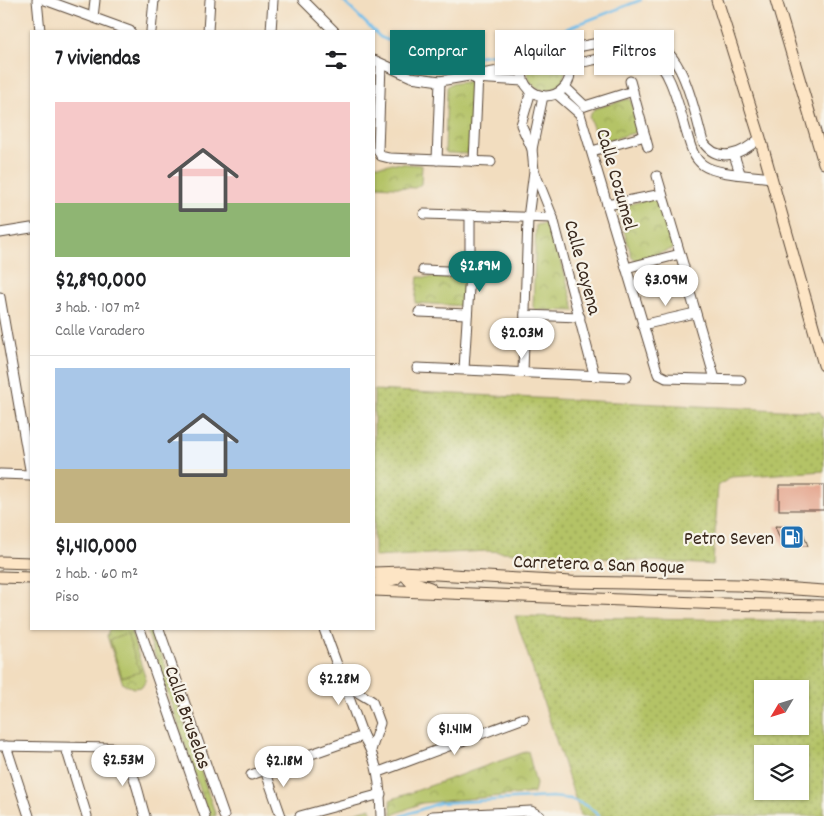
<!DOCTYPE html>
<html lang="es">
<head>
<meta charset="utf-8">
<style>
	:root { --surface:#fff; --page:#f2f2f2; --text:#202124; --muted:#757577; --line:#e0e0e0; --accent:#0f766e }
	body { margin:0; font-family:Dekko,sans-serif; background:var(--page); color:var(--text); height:100vh; display:flex; flex-direction:column; font-size:19px; white-space:nowrap }
	* { box-sizing:border-box; margin:0 }
	p { font-size:16px; color:var(--muted) }
	.icon { flex:none; width:28px; height:28px; fill:none; stroke:currentColor; stroke-width:2; stroke-linecap:round; stroke-linejoin:round }
	.map { position:relative; flex:1; overflow:hidden }
	.details { position:absolute; left:30px; top:30px; width:345px; height:600px; display:flex; flex-direction:column; background:var(--surface); border-radius:0px; box-shadow:0 1px 4px #0004 }
	.details>* { flex:none }
	.guide { position:absolute; left:390px; top:30px; width:359px; height:45px; display:flex; gap:10px }
	.needle { width:32px; rotate:232deg }
	.controls { position:absolute; left:754px; top:680px; display:grid; gap:10px }
	.controls a { display:grid; place-items:center; width:55px; height:55px; border-radius:0px; background:var(--surface); box-shadow:0 1px 4px #0004; font-size:25px }
	.price { position:absolute; translate:-50% -42px; padding:0 11px; border-radius:18px; background:#fff; color:#222; font-size:16px; line-height:32px; filter:drop-shadow(0 1px 2px #0008) }
	.price::after { content:''; position:absolute; left:50%; top:30px; width:15px; height:11px; margin-left:-8px; background:inherit; clip-path:polygon(0 0,100% 0,50% 100%) }
	.price.active { background:var(--accent); color:#fff }
	ul { padding:0; list-style:none }
	li { display:grid; align-content:center; gap:10px; height:265px; padding:0 25px }
	li+li { border-top:1px solid var(--line) }
	li span { display:grid; place-items:center; height:155px; border-radius:0px; color:#555 }
	li>.icon { margin-inline-start:auto }
	span .icon { width:90px; height:90px; fill:#fffc; stroke-width:1 }
	li b { font-size:21px }
	h2 { display:flex; justify-content:space-between; align-items:center; height:60px; padding:0 25px; font-size:21px }
	.chip { padding:0 18px; border-radius:0px; background:var(--surface); box-shadow:0 1px 4px #0004; font-size:18px; line-height:45px }
	.chip.active { background:var(--accent); color:#fff }
	.map>svg:first-child { display:block }
	.grass { fill:url(#grass-dots); stroke:#787642; fill-rule:evenodd }
	.park { fill:url(#park-crowns); stroke:#787642 }
	.garden { fill:#b4c366; stroke:#787642 }
	.lines { fill:none; stroke-linecap:round; stroke-linejoin:round }
	.stream { stroke:#72bfec; stroke-width:2.5 }
	.building { fill:#e5a891 }
	.minor-casing { stroke:#564536; stroke-width:11 }
	.secondary-casing { stroke:#564536; stroke-width:13 }
	.minor { stroke:#fff; stroke-width:9 }
	.secondary { stroke:#fde5c5; stroke-width:11 }
	.labels { text-anchor:middle; stroke-width:4.5; stroke-linejoin:round; paint-order:stroke }
	.street-label { font-size:20px; fill:#3b2a1e; stroke:#f7f3e8 }
	.poi-label { font-size:20px; fill:#3b2a1e; stroke:#f7f3e8; text-anchor:end }
</style>
</head>
<body>
<div class="map">
<svg width="824" height="816" viewBox="0 0 824 816">
	<defs>
		<pattern id="grass-dots" width="8" height="8" patternUnits="userSpaceOnUse" patternTransform="scale(1.25)"><rect width="8" height="8" fill="#b4c366"/><path d="M2 2h.1M6 6h.1" fill="none" stroke="#949f53" stroke-width="1.8" stroke-linecap="round"/></pattern>
		<pattern id="park-crowns" width="20" height="18" patternUnits="userSpaceOnUse" patternTransform="scale(1.25)"><rect width="20" height="18" fill="#b4c366"/><path d="M2 6a3 3 0 1 1 6 0M12 15a3 3 0 1 1 6 0" fill="none" stroke="#949f53"/></pattern>
	</defs>
	<rect width="100%" height="100%" fill="#f7f3e8"/>
	<filter id="ink" filterUnits="userSpaceOnUse"><feTurbulence type="fractalNoise" baseFrequency=".02" numOctaves="2"/><feDisplacementMap in="SourceGraphic" scale="10" xChannelSelector="R" yChannelSelector="G"/><feConvolveMatrix kernelMatrix="1 2 1 2 8 2 1 2 1" color-interpolation-filters="sRGB"/></filter>
	<filter id="wash" filterUnits="userSpaceOnUse"><feTurbulence type="fractalNoise" baseFrequency=".0096" numOctaves="4" result="noise"/><feDisplacementMap in="SourceGraphic" scale="20" xChannelSelector="R" yChannelSelector="G"/><feGaussianBlur stdDeviation="1.12" result="paint"/><feColorMatrix in="noise" values="0 0 0 0 0 0 0 0 0 0 0 0 0 0 0 0 0 1.4 0 .05"/><feComposite in="paint" operator="in"/></filter>
	<g filter="url(#wash)">
		<rect width="100%" height="100%" fill="#f2ddbf"/>
		<!-- grass -->
		<g class="grass">
			<polygon points="374,390 820,412 824,421 824,471 731,477 718,486 713,565 487,551 374,557"/>
			<path d="M515,616l309,5v195h-243zM762,689h38v37h-38zM762,754h38v37h-38z"/>
		</g>
		<!-- park -->
		<g class="park">
			<circle cx="546" cy="71" r="19"/>
			<polygon points="472,81 474,83 472,150 469,154 447,153 445,151 447,87 450,84"/>
			<polygon points="628,99 631,100 639,128 637,132 603,142 597,138 589,117 594,109"/>
			<polygon points="392,163 422,165 421,184 415,188 374,186 374,165 386,165"/>
			<polygon points="658,197 662,200 675,245 673,249 637,260 632,258 618,211 619,207"/>
			<polygon points="547,223 552,228 575,311 536,310 533,307 536,225"/>
			<polygon points="418,277 464,278 467,281 466,306 415,303"/>
			<polygon points="109,629 130,629 146,680 142,687 134,688 123,684 107,636"/>
			<polygon points="146,629 153,629 216,816 209,816"/>
			<polygon points="528,751 536,784 534,793 422,803 392,815 390,800"/>
			<polygon points="371,808 371,816 343,816"/>
		</g>
		<!-- garden -->
		<polygon class="garden" points="127,634 140,672 122,677 110,640"/>
		<g class="lines">
			<!-- stream -->
			<g class="stream">
				<polyline points="342,0 374,31"/>
				<polyline points="374,31 380,37 437,61 503,53 641,0"/>
				<polyline points="401,816 440,803 552,797 571,799 589,807 599,816"/>
			</g>
		</g>
		<g id="blocks">
			<!-- building -->
			<g class="building">
				<rect x="779" y="485" width="45" height="25"/>
				<polygon points="775,526 801,527 808,546 783,547"/>
			</g>
		</g>
	</g>
	<g filter="url(#ink)">
		<use href="#blocks" fill-opacity="0" stroke="#564536" stroke-width="1"/>
		<g class="lines">
			<!-- minor casing -->
			<g class="minor-casing">
				<g id="minor">
					<polyline points="37,0 40,31"/>
					<polyline points="45,0 130,31"/>
					<polyline points="303,0 334,31"/>
					<polyline points="93,17 95,0"/>
					<polyline points="151,31 154,0"/>
					<polyline points="208,31 210,0"/>
					<polyline points="271,31 273,0"/>
					<circle cx="546" cy="72" r="24"/>
					<path d="M557,51c23,-4 62,-14 84,-12 43,4 52,69 62,103 16,23 40,11 57,-4"/>
					<polyline points="374,60 411,77 440,81 522,67"/>
					<polyline points="381,64 378,150 381,156 389,158 491,162"/>
					<path d="M569,65c87,-18 92,-25 117,66 4,12 6,26 17,34 14,10 50,10 68,13"/>
					<polyline points="473,78 523,81"/>
					<polyline points="630,81 648,147"/>
					<polyline points="565,87 585,106"/>
					<polyline points="531,91 521,125 532,149"/>
					<polyline points="557,94 580,114 658,374 666,378 741,380"/>
					<polyline points="585,106 633,91"/>
					<polyline points="592,151 645,136"/>
					<polyline points="734,155 740,173"/>
					<polyline points="437,160 440,81"/>
					<polyline points="474,162 478,74"/>
					<polyline points="535,173 553,218 594,374"/>
					<polyline points="657,176 684,267"/>
					<polyline points="607,205 662,194"/>
					<polyline points="424,214 553,218"/>
					<polyline points="0,233 31,228"/>
					<polyline points="626,268 680,254"/>
					<polyline points="423,270 470,272"/>
					<polyline points="691,296 715,379"/>
					<polyline points="0,297 31,475"/>
					<polyline points="419,312 467,314"/>
					<polyline points="525,315 580,317"/>
					<polyline points="642,325 695,313"/>
					<polyline points="417,368 627,377"/>
					<polyline points="464,369 470,272 470,215"/>
					<polyline points="523,372 528,218 534,171 532,149 543,96"/>
					<polyline points="0,474 31,475"/>
					<polyline points="140,629 205,816"/>
					<polyline points="159,629 224,816"/>
					<path d="M324,629l39,107c16,26 17,50 18,80"/>
					<polyline points="344,684 372,701 380,723 371,750"/>
					<path d="M0,746l113,2c21,11 25,47 32,68"/>
					<polyline points="6,746 29,816"/>
					<polyline points="66,748 87,816"/>
					<polyline points="265,770 281,816"/>
					<polyline points="379,772 524,718"/>
					<polyline points="251,775 363,736"/>
					<polyline points="300,816 381,794"/>
					<polyline points="432,816 531,811 540,816"/>
				</g>
			</g>
			<!-- secondary casing -->
			<g class="secondary-casing">
				<g id="secondary">
					<polyline points="717,0 760,138 824,365"/>
					<polyline points="776,0 824,163"/>
					<polyline points="0,562 31,563"/>
					<polyline points="374,573 402,572 571,582 739,585 824,591"/>
					<polyline points="0,577 31,578"/>
					<polyline points="374,584 395,579 402,572 410,581 430,588"/>
					<polyline points="374,590 723,604 824,606"/>
				</g>
			</g>
			<!-- minor -->
			<use href="#minor" class="minor"/>
			<!-- secondary -->
			<use href="#secondary" class="secondary"/>
		</g>
	</g>
	<!-- icons -->
	<defs>
		<g id="fuel-square" transform="scale(1.25)"><rect x="-9" y="-9" width="18" height="18" rx="4" fill="#1f6fb2" stroke="#f7f3e8"/><path d="M-5.5-6h7V0h2V4h1.3V-2.5L3-4.5l.8-.8L6-3V5H2.5V1h-1V6h-7ZM-4.2-4.7v3.2H.2V-4.7Z" fill="#fff"/></g>
	</defs>
	<g fill-rule="evenodd">
		<use href="#fuel-square" x="792" y="537"/>
	</g>
	<g class="labels">
		<!-- street labels -->
		<g class="street-label">
			<text transform="translate(618 179) rotate(74)" y="7">Calle Cozumel</text>
			<text transform="translate(584 267) rotate(75)" y="7">Calle Cayena</text>
			<text transform="translate(599 563) rotate(2)" y="7">Carretera a San Roque</text>
			<text transform="translate(189 717) rotate(71)" y="7">Calle Bruselas</text>
		</g>
		<!-- poi labels -->
		<g class="poi-label">
			<text x="774" y="544">Petro Seven</text>
		</g>
	</g>
</svg>
<div class="controls">
<a><svg class="needle" viewBox="-14 -14 28 28"><path d="M0-13l5 13h-10z" fill="#e53935"/><path d="M0 13l5-13h-10z" fill="#757577"/></svg></a>
<a><svg class="icon" aria-label="layers" viewBox="0 0 24 24"><path d="M12 4l9 5-9 5-9-5zM3 14l9 5 9-5"/></svg></a>
</div>
<b class="price active" style="left:480px;top:293px">$2.89M</b>
<b class="price" style="left:666px;top:307px">$3.09M</b>
<b class="price" style="left:522px;top:360px">$2.03M</b>
<b class="price" style="left:339px;top:706px">$2.28M</b>
<b class="price" style="left:455px;top:756px">$1.41M</b>
<b class="price" style="left:123px;top:787px">$2.53M</b>
<b class="price" style="left:284px;top:788px">$2.18M</b>
<div class="guide">
<a class="chip active">Comprar</a>
<a class="chip">Alquilar</a>
<a class="chip">Filtros</a>
</div>
<section class="details">
<h2>7 viviendas<svg class="icon" aria-label="filters" viewBox="0 0 24 24"><path d="M4 7h16M4 17h16"/><circle cx="9" cy="7" r="2"/><circle cx="15" cy="17" r="2"/></svg></h2>
<ul>
<li><span style="background:linear-gradient(#f6c9c9 65%,#8fb573 0)"><svg class="icon" aria-label="home" viewBox="0 0 24 24"><path d="M3 11l9-7 9 7M6 9v11h12V9"/></svg></span><div><b>$2,890,000</b><p>3 hab. · 107 m²</p><p>Calle Varadero</p></div></li>
<li><span style="background:linear-gradient(#a9c7e8 65%,#c2b280 0)"><svg class="icon" aria-label="home" viewBox="0 0 24 24"><path d="M3 11l9-7 9 7M6 9v11h12V9"/></svg></span><div><b>$1,410,000</b><p>2 hab. · 60 m²</p><p>Piso</p></div></li>
</ul>
</section>
</div>
</body>
</html>
